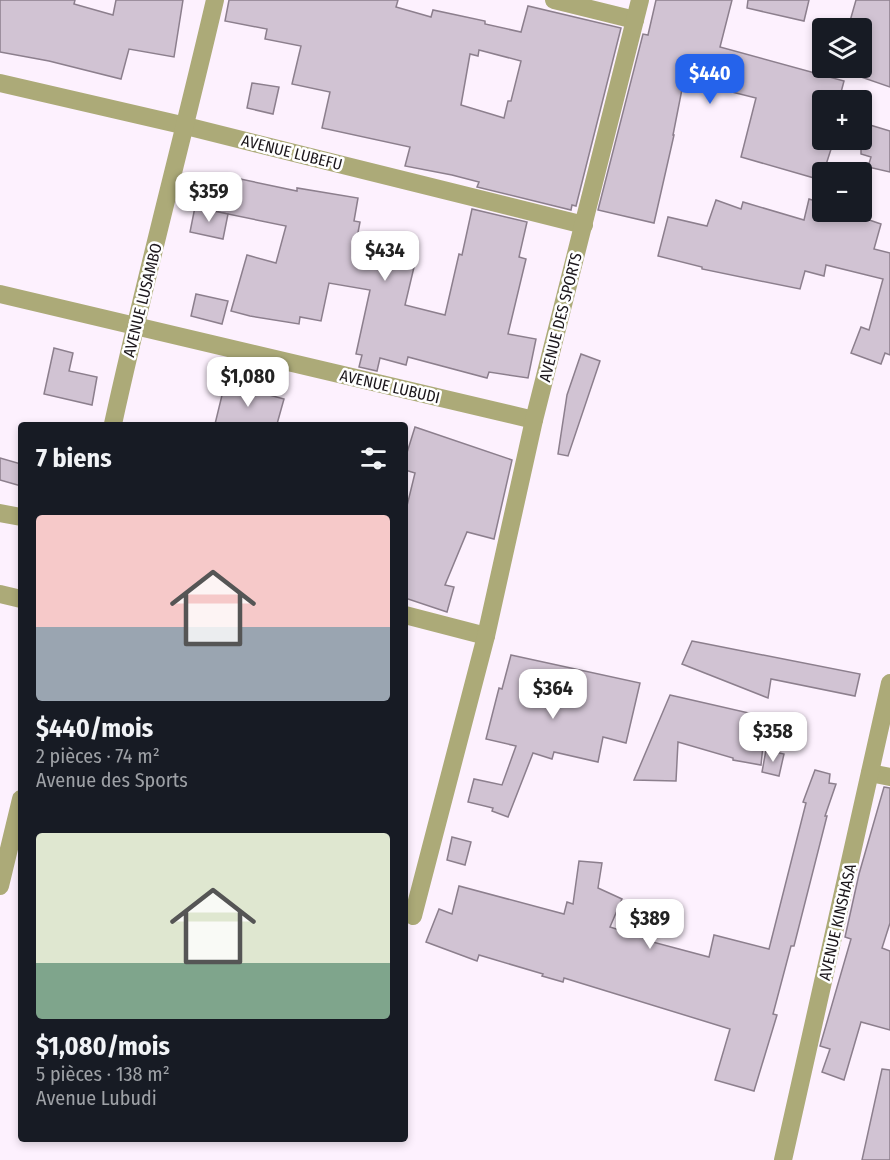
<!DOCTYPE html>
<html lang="fr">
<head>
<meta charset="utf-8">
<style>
	:root { --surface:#171b24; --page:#242831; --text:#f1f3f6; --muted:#9ea1a6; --accent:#2563eb }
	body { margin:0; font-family:"Fira Sans Condensed",sans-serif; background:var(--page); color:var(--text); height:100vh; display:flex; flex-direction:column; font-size:22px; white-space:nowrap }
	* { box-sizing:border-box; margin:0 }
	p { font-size:20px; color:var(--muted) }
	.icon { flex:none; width:33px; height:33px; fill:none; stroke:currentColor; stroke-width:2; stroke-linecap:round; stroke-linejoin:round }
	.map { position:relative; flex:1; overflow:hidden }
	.details { position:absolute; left:18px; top:422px; width:390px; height:720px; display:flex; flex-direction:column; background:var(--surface); border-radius:6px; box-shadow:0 3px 9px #0003 }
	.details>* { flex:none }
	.fabs { position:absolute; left:812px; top:18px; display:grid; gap:12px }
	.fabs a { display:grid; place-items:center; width:60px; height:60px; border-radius:6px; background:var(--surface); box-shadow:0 3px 9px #0003; font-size:30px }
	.price { position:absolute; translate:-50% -51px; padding:0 14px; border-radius:12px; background:#fff; color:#222; font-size:20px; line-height:39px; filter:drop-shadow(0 2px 3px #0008) }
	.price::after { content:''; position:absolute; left:50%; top:36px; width:18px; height:14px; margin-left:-9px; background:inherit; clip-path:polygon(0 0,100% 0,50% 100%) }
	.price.current { background:var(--accent); color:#fff }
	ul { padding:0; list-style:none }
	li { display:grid; align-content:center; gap:12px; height:318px; padding:0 18px }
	li span { display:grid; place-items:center; height:186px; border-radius:6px; color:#555 }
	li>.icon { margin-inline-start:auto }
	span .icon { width:108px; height:108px; fill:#fffc; stroke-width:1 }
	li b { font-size:26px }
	h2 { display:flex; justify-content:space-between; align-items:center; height:72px; padding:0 18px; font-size:26px }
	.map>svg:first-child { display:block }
	.building { fill:#d1c3d3; stroke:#8c7f8d; stroke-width:1.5; fill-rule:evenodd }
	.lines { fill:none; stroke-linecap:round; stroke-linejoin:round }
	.minor { stroke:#acaa78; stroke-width:18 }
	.labels { text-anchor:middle; stroke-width:5; stroke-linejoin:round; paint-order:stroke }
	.street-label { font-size:16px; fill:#1c171c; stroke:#fff }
</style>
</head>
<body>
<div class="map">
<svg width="890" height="1160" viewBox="0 0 890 1160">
	<rect width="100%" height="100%" fill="#fdf1fe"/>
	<!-- building -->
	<g class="building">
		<polygon points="0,0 75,0 74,4 113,15 116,0 183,0 174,57 129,49 121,79 49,61 0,52"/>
		<path d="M229,0h169l-2,7 35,10 2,-7 52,11v3l36,8 7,-26 93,22 -45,178 -4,-1 -1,5 -94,-23 2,-5 -27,-7 -47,-9 5,-19 -88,-19 8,-36 -38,-8 9,-38 -36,-7 2,-10 -42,-8zM479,50l42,11 -10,40h-3l-4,17 -43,-13 9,-51 8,2z"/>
		<polygon points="656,0 732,0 720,47 844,81 839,100 822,100 822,140 834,140 821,180 741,157 756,98 708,86 707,90 683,84 673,135 674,135 654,223 598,210 643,34 648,35"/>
		<polygon points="748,0 809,0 804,21 747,8"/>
		<polygon points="856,0 890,0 890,87 861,77 861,28 848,28"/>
		<polygon points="252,83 279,87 273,114 247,108"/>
		<polygon points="870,125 890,131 890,172 868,167 871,157 861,154 861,135 867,137"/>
		<polygon points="226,176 297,191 297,188 358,198 354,221 360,222 355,248 415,263 405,305 445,315 459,254 462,255 472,209 527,222 519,257 526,259 508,334 536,339 528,378 489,372 487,378 408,357 406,365 380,358 377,371 359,367 362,355 356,354 370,290 329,283 321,321 300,317 299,324 250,316 231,311 247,255 276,263 286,226 218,212"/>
		<polygon points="809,199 822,203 822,212 846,212 881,224 874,249 890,253 890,355 885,353 881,364 851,353 861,327 869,330 883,279 826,265 824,276 805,271 800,289 702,269 702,267 658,256 668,217 707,226 716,200 741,209 743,202 804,220"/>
		<polygon points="195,207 228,214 223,239 190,232"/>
		<polygon points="196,294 228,301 222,324 191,316"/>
		<polygon points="54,348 73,353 69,371 97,377 92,405 44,394"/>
		<polygon points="581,354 600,361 568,456 558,454 567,395"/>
		<polygon points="224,387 239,391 240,387 284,399 277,424 215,424"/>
		<polygon points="415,427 512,460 494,539 467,532 445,585 454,587 447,612 405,598 405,514 415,473 405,470 405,459"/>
		<polygon points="0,458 21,464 21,486 0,480"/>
		<polygon points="692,641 860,674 855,696 771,679 768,698 682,664"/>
		<polygon points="511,655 640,683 626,743 603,737 598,762 554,752 552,759 533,753 508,817 492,811 493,808 468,802 474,779 502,785 516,746 486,739 499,688 502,689"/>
		<polygon points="670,695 766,717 761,765 733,760 733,758 678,742 676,781 634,780"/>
		<polygon points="766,750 784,754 779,776 762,772"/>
		<polygon points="815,770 830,774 829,783 836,784 825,816 827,816 794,946 791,946 773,1014 777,1015 754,1091 715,1080 730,1029 564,978 563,982 542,976 543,974 479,955 477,961 426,942 439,909 452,914 459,886 564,914 567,902 573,904 579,861 602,863 598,888 622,899 610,927 645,938 645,940 709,957 714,935 769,949 806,803 803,802"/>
		<polygon points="884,787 890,788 890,923 882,948 890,951 890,1030 861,1022 844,1080 822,1072 830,1049 820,1046 851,939 845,937 859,874"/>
		<polygon points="452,837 471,842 465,865 447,860"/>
		<polygon points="882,1069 890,1070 890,1160 862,1160"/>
	</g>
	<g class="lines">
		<!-- minor -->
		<g class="minor">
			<polyline points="554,0 635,20"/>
			<polyline points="0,83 186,126 584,225"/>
			<polyline points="0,294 534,420"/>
			<path d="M113,424c31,-142 69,-282 102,-424"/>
			<polyline points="0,513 21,517"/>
			<polyline points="0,594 21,599"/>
			<polyline points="405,615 486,636"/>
			<polyline points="870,773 890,777"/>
			<polyline points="0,886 21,799"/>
			<polyline points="413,916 486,636 534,420 640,0"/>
			<polyline points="783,1160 890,683"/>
		</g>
	</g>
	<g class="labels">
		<!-- street labels -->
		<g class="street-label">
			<text transform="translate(292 152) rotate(14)" y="6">AVENUE LUBEFU</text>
			<text transform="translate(142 300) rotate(-76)" y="6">AVENUE LUSAMBO</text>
			<text transform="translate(560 317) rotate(-76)" y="6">AVENUE DES SPORTS</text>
			<text transform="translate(390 386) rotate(13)" y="6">AVENUE LUBUDI</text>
			<text transform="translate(837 922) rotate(-77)" y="6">AVENUE KINSHASA</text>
		</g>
	</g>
</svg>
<div class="fabs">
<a><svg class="icon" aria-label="layers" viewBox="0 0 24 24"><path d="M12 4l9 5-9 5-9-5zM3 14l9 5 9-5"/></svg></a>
<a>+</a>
<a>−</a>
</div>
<b class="price current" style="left:710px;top:105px">$440</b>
<b class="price" style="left:209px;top:223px">$359</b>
<b class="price" style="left:385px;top:282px">$434</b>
<b class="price" style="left:248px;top:408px">$1,080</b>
<b class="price" style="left:553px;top:720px">$364</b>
<b class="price" style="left:773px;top:763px">$358</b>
<b class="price" style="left:650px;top:950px">$389</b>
<section class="details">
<h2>7 biens<svg class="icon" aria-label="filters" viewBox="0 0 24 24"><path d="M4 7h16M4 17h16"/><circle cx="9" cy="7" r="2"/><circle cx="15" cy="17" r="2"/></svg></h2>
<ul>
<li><span style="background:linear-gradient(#f6c9c9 60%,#9aa5b1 0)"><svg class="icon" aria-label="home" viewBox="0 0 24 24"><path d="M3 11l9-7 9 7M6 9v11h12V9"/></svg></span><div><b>$440/mois</b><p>2 pièces · 74 m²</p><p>Avenue des Sports</p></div></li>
<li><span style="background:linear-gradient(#dfe7d0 70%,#7fa58c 0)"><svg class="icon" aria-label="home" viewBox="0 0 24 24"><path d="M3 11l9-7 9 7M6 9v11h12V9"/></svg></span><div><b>$1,080/mois</b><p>5 pièces · 138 m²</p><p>Avenue Lubudi</p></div></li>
</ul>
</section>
</div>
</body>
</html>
